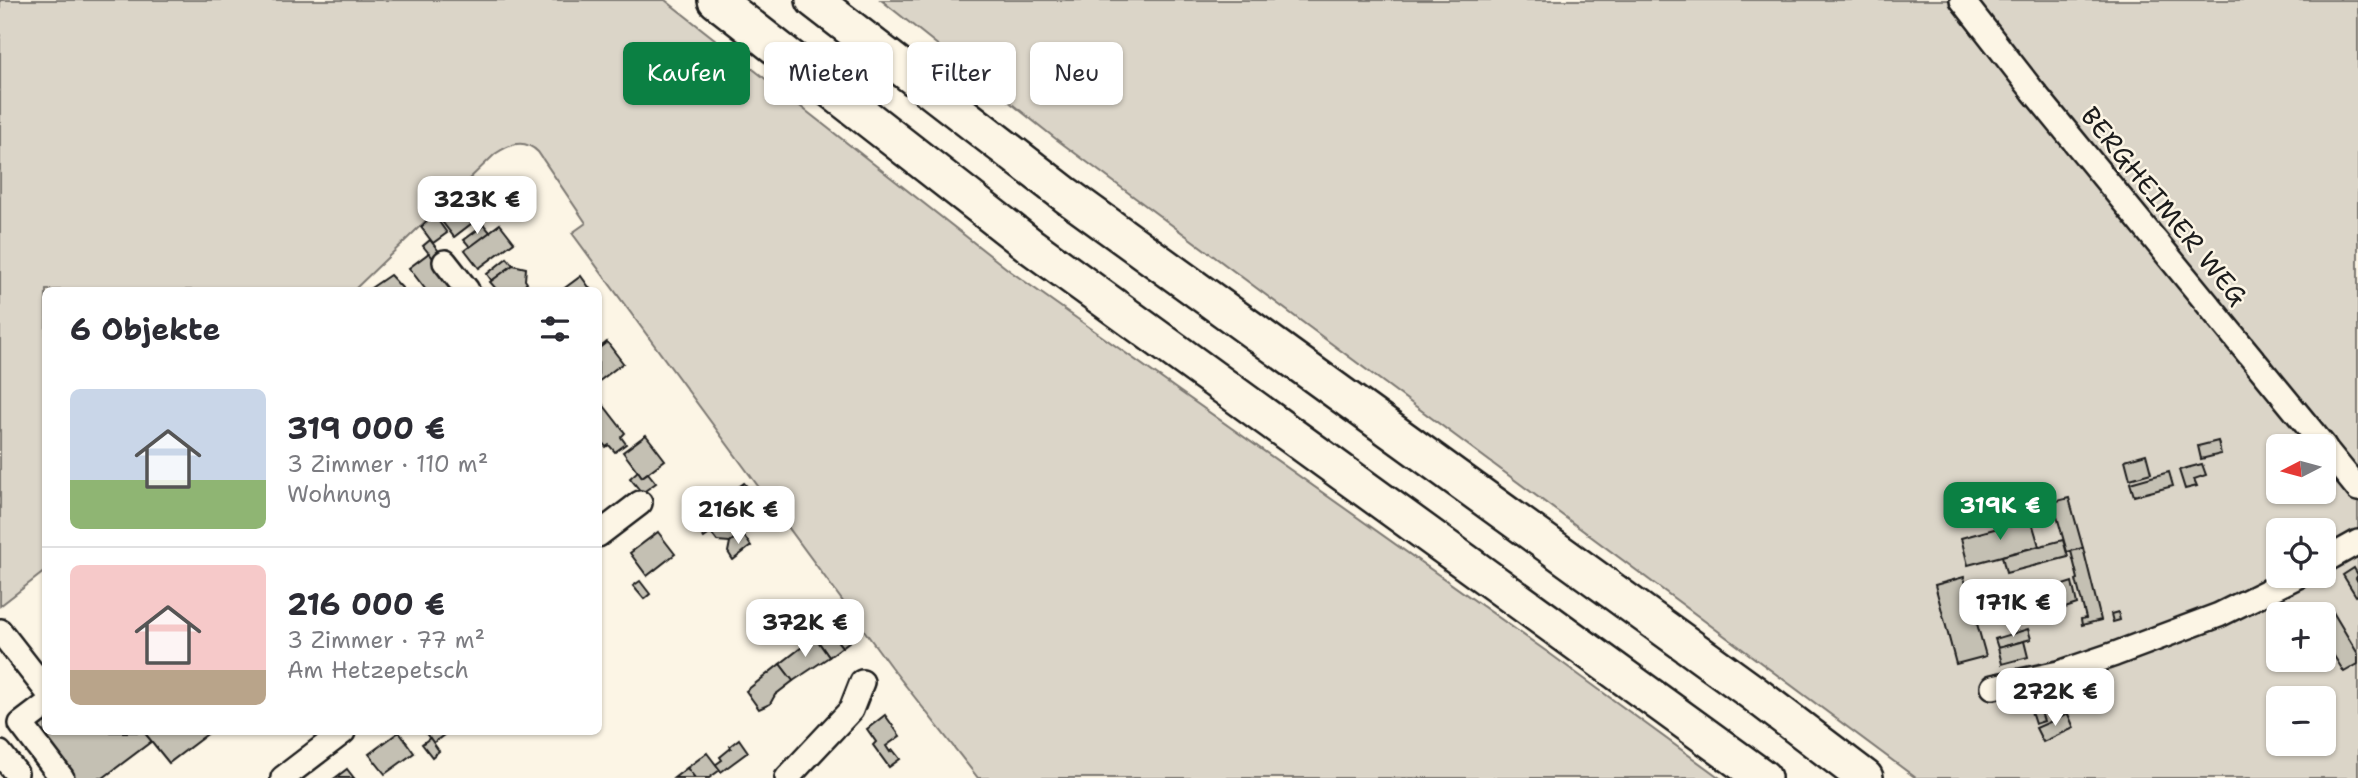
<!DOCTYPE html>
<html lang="de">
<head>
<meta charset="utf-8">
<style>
	:root { --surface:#fff; --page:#f2f2f3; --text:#2b2b33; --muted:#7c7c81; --line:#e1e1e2; --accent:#0b8043 }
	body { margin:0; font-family:"Shantell Sans",sans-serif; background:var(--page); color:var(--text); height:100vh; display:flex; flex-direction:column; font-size:26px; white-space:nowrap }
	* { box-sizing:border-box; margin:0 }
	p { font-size:23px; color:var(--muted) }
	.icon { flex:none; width:38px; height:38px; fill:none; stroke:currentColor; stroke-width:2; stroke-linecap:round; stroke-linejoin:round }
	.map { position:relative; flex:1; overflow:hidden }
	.details { position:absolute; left:42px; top:287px; width:560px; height:448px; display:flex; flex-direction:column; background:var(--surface); border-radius:10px; box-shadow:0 2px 5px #0004 }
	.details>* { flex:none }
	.banner { position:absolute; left:623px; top:42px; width:665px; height:63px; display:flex; gap:14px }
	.needle { width:46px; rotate:264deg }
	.controls { position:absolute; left:2266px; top:434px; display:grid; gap:14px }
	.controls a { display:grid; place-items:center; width:70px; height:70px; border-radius:10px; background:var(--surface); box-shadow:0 2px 5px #0004; font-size:35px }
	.price { position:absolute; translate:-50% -60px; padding:0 16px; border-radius:14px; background:#fff; color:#222; font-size:23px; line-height:46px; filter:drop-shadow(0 2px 4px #0008) }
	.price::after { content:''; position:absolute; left:50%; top:42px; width:21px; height:16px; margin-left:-10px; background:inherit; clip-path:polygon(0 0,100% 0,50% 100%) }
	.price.current { background:var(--accent); color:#fff }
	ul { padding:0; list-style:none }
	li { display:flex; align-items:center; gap:21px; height:175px; padding:0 28px }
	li+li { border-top:2px solid var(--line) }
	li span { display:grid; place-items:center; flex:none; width:196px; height:140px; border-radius:10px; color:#555 }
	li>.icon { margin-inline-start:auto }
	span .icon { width:84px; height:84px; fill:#fffc; stroke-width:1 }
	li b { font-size:30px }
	h2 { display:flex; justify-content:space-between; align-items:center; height:84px; padding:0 28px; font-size:30px }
	.chip { padding:0 24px; border-radius:10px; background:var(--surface); box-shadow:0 2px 5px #0004; font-size:24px; line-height:63px }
	.chip.current { background:var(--accent); color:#fff }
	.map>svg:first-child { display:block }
	.green { fill:#dbd5c8; stroke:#7c7872; stroke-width:2; fill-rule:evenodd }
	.building { fill:#c4c0b3; stroke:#1c1c1c; stroke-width:2 }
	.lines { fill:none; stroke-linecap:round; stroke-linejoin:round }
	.minor-casing { stroke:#1c1c1c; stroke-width:28 }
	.highway-casing { stroke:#1c1c1c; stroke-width:40 }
	.minor { stroke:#fcf5e5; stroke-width:23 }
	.highway { stroke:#fcf5e5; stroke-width:35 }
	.labels { text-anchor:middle; stroke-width:5; stroke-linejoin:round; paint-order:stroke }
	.street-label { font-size:26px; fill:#1c1c1c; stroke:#fcf5e5 }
</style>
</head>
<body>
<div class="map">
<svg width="2358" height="778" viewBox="0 0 2358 778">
	<rect width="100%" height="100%" fill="#fcf5e5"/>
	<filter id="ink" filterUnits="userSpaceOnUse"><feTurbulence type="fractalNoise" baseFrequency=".0143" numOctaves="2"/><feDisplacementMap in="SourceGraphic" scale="14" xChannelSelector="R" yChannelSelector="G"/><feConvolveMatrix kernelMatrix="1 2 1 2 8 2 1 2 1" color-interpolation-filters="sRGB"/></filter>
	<g filter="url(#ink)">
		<!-- green -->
		<g class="green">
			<path d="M0,0h665l345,271 543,385 167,122h-742l-87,-111 -319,-434 14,-10 -48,-71c-14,-14 -28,-8 -43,2l-141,136h-308l-1,281 -45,35z"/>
			<path d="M881,0h1477v778h-442l-860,-639zM2278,446h46v46h-46zM2278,530h46v46h-46zM2278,614h46v46h-46zM2278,698h46v46h-46z"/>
		</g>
		<!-- building -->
		<g class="building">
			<polygon points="475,192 489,210 454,237 440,219"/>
			<polygon points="434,215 447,233 433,243 421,227"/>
			<polygon points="500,224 514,242 479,268 465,250"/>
			<polygon points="484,225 490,232 470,247 464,240"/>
			<polygon points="430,240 442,255 435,261 423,246"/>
			<polygon points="429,253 454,286 449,290 426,290 409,268"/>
			<polygon points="507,258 513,265 492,281 487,274"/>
			<polygon points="513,265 526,268 525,280 527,283 519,290 497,290 490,282"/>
			<polygon points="390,275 404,290 368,290"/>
			<polygon points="581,276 591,290 562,290"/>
			<polygon points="607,342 623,363 598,382 598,349"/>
			<polygon points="598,398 625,433 621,437 626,444 615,452 609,445 606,447 598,437"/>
			<polygon points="646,435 665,460 642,477 623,452"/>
			<polygon points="2218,441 2221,454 2201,459 2198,446"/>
			<polygon points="2146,454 2151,473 2130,479 2125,460"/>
			<polygon points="2202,464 2206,475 2194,479 2197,486 2185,489 2179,470"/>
			<polygon points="638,471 642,477 648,473 656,483 642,493 630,478"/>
			<polygon points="2169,472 2173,486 2134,496 2130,483"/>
			<polygon points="744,483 758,500 745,510 738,500 742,497 737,488"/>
			<polygon points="708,493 736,498 745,510 744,517 738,521 743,526 742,533 730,542 717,541 711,533 704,538 697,529 698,523 691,515 700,498"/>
			<polygon points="2069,498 2083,548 2067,552 2053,502"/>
			<polygon points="2031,519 2039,546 1968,565 1961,538"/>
			<polygon points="658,532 675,554 647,576 630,553"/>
			<polygon points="742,533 751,546 733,560 728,552 730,542"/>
			<polygon points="2063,540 2068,557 2006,573 2002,556"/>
			<polygon points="2083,548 2101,620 2082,625 2081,619 2086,618 2076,580 2078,579 2071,551"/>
			<polygon points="2354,568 2358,575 2356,578 2358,582 2358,595 2356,596 2343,575"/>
			<polygon points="1964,577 1986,656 1956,664 1935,585"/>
			<polygon points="640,581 650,594 644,599 633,586"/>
			<polygon points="2072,582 2077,604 2053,612 2054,618 2039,623 2030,595 2045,590 2044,586 2050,584 2051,589"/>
			<polygon points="2330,607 2358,654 2358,664 2344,672 2324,640 2324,614 2317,614"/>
			<polygon points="2118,612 2120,620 2113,622 2111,614"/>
			<polygon points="834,621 850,641 842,647 826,626"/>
			<polygon points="827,628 842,647 829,657 815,637"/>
			<polygon points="2028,629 2031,639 1998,648 1995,639"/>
			<polygon points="815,637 829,657 793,681 780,664"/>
			<polygon points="2024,641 2028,657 2002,664 1998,648"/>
			<polygon points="780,664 793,681 775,695 770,704 759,709 746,691"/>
			<polygon points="2040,709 2044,721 2035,724 2031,712"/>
			<polygon points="2068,714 2074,728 2043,742 2036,728"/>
			<polygon points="885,715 900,736 886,746 890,752 893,750 900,759 889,767 873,745 876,742 867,729"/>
			<polygon points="46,718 46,732 144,732 152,741 103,778 75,778 35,725"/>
			<polygon points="144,732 210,732 169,763"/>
			<polygon points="399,732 414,753 385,774 369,754"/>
			<polygon points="425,732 448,732 433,743"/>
			<polygon points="430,738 439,751 432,757 422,744"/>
			<polygon points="739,739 748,752 721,772 715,765 722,760 720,757 731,748 730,746"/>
			<polygon points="707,753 720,770 709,778 695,778 687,768"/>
			<polygon points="687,768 695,778 674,778"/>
			<polygon points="347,769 354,778 335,778"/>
		</g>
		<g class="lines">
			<!-- minor casing -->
			<g class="minor-casing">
				<g id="minor">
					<polyline points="1962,0 2033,91 2324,446"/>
					<polyline points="445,262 467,290"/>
					<polyline points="2324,447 2358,489"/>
					<polyline points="598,535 640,503"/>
					<polyline points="2324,561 2358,542"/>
					<polyline points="0,631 46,690"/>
					<polyline points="1993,687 2059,673 2115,654 2219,615 2298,576"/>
					<polyline points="46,705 21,724 62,778"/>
					<polyline points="0,753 16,773"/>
					<polyline points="283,778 343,732"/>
					<polyline points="787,778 851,710 862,682"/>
				</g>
			</g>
			<!-- highway casing -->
			<g class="highway-casing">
				<g id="highway">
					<polyline points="716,0 1032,247 1763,778"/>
					<polyline points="814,0 1066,195 1752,692 1865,778"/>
				</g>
			</g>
			<!-- minor -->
			<use href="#minor" class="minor"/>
			<!-- highway -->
			<use href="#highway" class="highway"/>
		</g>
	</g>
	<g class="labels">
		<!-- street labels -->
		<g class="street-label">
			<text transform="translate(2164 206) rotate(51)" y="9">BERGHEIMER WEG</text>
		</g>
	</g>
</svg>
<div class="controls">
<a><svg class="needle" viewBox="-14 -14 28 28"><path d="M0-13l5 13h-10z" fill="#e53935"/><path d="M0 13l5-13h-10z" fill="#7c7c81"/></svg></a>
<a><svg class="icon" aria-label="locate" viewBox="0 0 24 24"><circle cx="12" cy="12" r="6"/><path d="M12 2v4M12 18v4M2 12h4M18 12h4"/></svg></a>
<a>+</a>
<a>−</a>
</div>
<b class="price" style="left:477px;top:236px">323K €</b>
<b class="price current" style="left:2000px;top:542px">319K €</b>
<b class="price" style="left:738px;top:546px">216K €</b>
<b class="price" style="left:2013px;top:639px">171K €</b>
<b class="price" style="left:805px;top:659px">372K €</b>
<b class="price" style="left:2055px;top:728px">272K €</b>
<div class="banner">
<a class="chip current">Kaufen</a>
<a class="chip">Mieten</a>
<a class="chip">Filter</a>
<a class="chip">Neu</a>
</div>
<section class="details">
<h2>6 Objekte<svg class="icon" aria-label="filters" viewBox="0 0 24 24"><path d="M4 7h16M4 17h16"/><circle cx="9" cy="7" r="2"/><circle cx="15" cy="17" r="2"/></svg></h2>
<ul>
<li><span style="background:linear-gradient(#c9d6e8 65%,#8fb573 0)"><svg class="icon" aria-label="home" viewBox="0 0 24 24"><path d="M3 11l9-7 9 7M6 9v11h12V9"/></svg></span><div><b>319 000 €</b><p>3 Zimmer · 110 m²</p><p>Wohnung</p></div></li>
<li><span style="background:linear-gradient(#f6c9c9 75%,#b9a48a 0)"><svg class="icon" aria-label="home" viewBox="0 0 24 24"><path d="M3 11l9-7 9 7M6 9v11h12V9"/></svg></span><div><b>216 000 €</b><p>3 Zimmer · 77 m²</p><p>Am Hetzepetsch</p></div></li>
</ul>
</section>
</div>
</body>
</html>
